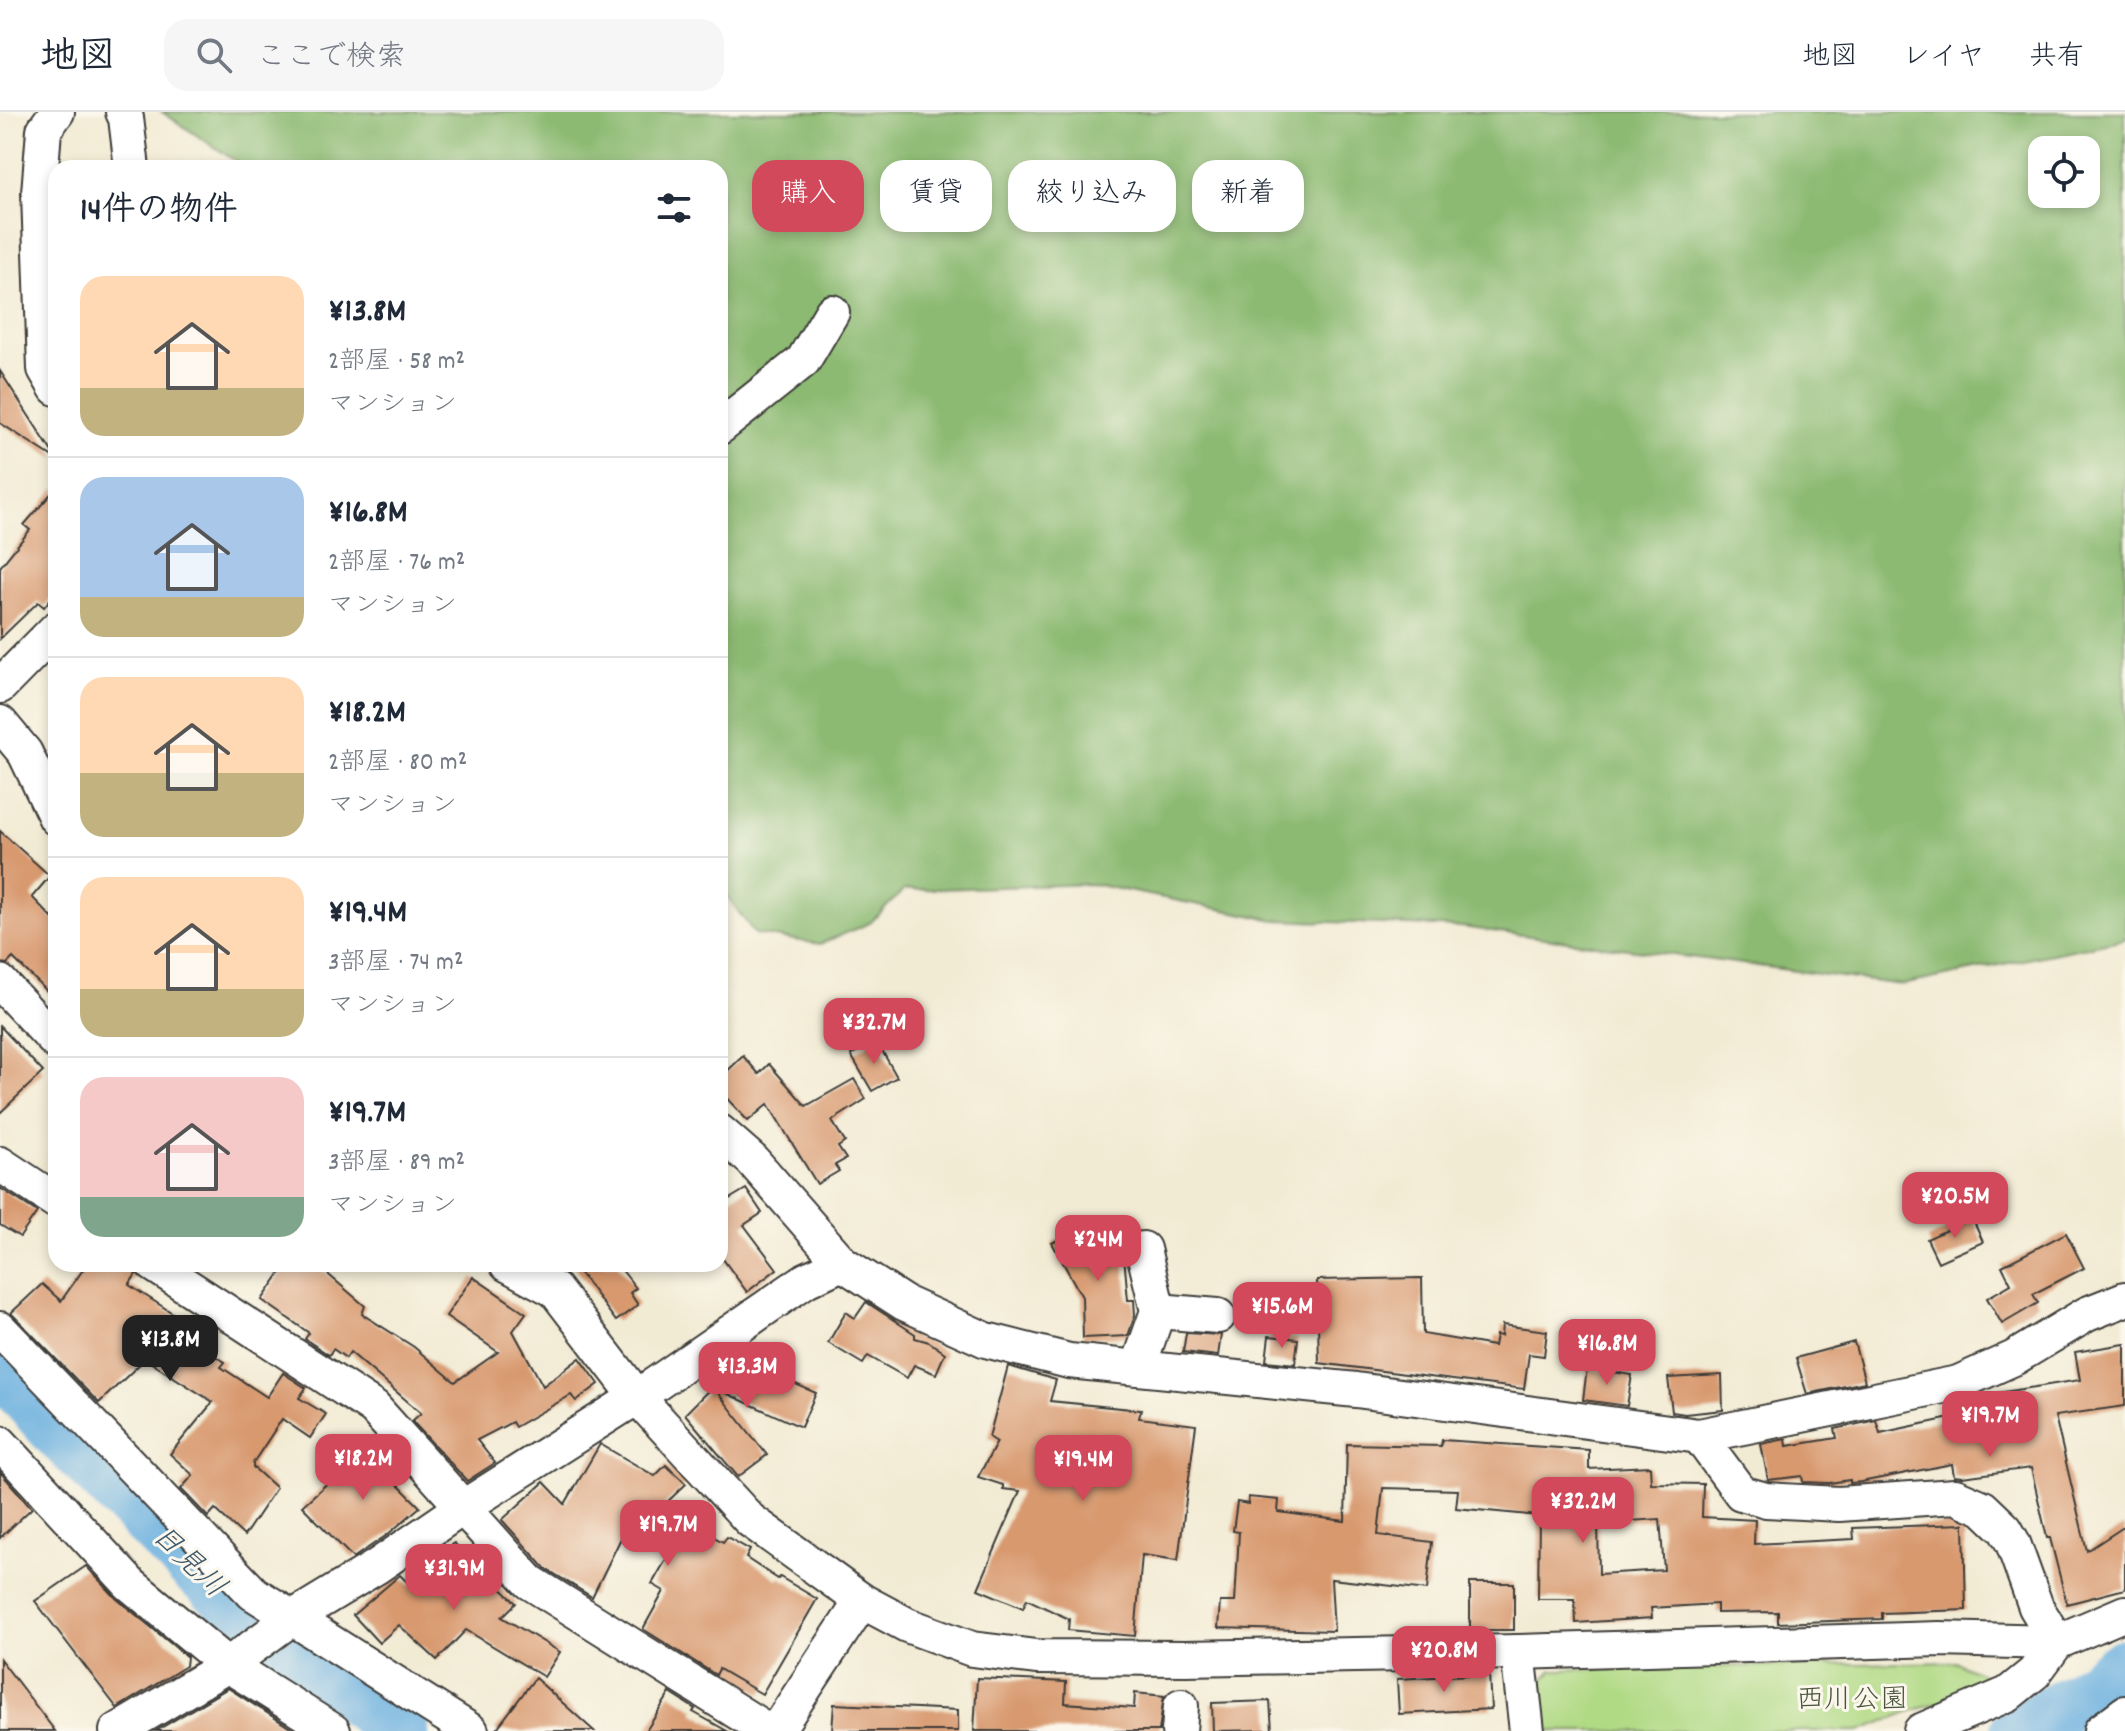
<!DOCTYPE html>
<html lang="ja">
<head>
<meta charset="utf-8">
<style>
	:root { --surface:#fff; --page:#f6f6f7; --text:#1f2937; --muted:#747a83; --line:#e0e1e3; --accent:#d1495b }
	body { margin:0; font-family:Dekko,"Klee One",sans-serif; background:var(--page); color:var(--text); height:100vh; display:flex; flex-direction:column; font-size:30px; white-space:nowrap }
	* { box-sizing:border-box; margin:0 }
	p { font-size:26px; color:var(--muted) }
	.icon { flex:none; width:44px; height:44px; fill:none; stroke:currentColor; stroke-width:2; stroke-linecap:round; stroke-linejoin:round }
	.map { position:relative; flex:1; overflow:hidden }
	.sheet { position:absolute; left:48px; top:48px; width:680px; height:1112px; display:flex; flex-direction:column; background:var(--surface); border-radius:24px; box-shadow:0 4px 12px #0003 }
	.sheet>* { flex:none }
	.top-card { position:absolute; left:752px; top:48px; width:760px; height:72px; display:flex; gap:16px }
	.tools { position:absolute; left:2028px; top:24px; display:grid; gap:16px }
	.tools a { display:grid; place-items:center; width:72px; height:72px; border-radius:16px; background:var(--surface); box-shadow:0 4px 12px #0003; font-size:40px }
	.price { position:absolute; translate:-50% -68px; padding:0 18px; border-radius:16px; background:var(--accent); color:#fff; font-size:26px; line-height:52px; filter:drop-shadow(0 2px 4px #0008) }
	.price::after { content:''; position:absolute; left:50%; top:48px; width:24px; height:18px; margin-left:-12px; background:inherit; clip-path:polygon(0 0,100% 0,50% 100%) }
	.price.on { background:#222; color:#fff }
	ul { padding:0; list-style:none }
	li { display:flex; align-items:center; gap:24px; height:200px; padding:0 32px }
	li+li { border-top:2px solid var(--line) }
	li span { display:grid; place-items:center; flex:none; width:224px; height:160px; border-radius:24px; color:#555 }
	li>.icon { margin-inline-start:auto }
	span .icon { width:96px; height:96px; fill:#fffc; stroke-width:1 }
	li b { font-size:34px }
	h2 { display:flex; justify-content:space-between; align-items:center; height:96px; padding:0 32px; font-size:34px }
	.tag { padding:0 28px; border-radius:24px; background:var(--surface); box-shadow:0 4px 12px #0003; font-size:28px; line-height:72px }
	.tag.on { background:var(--accent); color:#fff }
	header { display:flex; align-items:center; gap:48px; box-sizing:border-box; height:112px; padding:0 40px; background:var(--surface); border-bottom:2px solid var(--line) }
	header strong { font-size:38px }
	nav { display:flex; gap:44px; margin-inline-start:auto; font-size:28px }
	.search { width:560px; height:72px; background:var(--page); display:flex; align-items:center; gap:20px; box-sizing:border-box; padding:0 28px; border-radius:24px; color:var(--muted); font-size:30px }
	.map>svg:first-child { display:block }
	.green { fill:#b1da85; stroke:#667b50; stroke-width:2 }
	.forest { fill:#8cba72; stroke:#546b47; stroke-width:2; fill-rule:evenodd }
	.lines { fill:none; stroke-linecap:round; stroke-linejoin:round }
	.river { stroke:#69afdf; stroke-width:56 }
	.building { fill:#d8996e; fill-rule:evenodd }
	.minor-casing { stroke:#3c3b38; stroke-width:38 }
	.minor { stroke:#fff; stroke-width:34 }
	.labels { text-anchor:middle; stroke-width:6; stroke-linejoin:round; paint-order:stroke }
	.park-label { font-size:28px; fill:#49553c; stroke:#fbf7ec }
	.water-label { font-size:30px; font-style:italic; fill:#3b576a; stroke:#fbf7ec }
</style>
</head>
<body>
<header>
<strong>地図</strong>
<div class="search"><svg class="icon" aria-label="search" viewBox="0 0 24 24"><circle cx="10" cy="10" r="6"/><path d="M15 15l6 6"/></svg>ここで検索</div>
<nav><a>地図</a><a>レイヤ</a><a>共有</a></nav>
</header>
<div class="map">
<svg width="2125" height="1619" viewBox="0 0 2125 1619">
	<rect width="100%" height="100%" fill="#fbf7ec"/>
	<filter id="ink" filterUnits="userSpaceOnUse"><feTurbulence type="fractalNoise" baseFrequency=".0125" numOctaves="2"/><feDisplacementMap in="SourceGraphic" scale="16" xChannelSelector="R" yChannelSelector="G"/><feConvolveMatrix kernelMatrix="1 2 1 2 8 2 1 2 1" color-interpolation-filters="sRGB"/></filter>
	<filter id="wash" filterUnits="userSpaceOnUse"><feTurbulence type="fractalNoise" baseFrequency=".006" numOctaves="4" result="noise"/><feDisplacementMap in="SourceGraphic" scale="32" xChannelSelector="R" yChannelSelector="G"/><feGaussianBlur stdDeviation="1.8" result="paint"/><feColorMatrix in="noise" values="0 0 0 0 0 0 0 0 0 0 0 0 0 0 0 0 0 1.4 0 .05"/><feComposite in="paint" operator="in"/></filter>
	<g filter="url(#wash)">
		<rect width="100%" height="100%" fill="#f2ebd4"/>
		<!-- green -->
		<polygon class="green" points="1955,1550 1982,1562 1980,1579 1911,1599 1859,1619 1547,1619 1541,1571 1552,1558"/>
		<!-- forest -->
		<path class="forest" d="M162,0h1963v827l-223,46 -441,-58 -186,-7 -182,-36 -189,6 -34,33 -50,21 -65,-10 -35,-47v-719h-474zM2042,38h44v44h-44z"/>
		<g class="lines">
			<!-- river -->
			<g class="river">
				<polyline points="0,1254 57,1318 197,1457 280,1532 401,1619"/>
				<polyline points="2018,1619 2082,1584 2125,1554"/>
			</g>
		</g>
		<g id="blocks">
			<!-- building -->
			<g class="building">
				<polygon points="0,259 56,346 56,347 0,311"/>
				<polygon points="56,376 56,480 44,495 38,490 0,527 0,455 30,418 24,413"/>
				<polygon points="0,719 50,764 32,785 56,810 56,888 13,846 7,852 0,851"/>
				<polygon points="0,914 43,960 0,1001"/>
				<polygon points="876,928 897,965 872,979 851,943"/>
				<polygon points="743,944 759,962 769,952 806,994 854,967 866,987 832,1009 845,1030 838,1035 846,1047 835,1053 839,1059 817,1072 768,992 748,1009 720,979 720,966"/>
				<polygon points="0,1076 37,1100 20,1125 0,1113"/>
				<polygon points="746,1077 762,1101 744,1113 777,1157 747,1180 720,1143 720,1081 726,1089"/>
				<polygon points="1972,1106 1983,1130 1938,1150 1927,1127"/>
				<polygon points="1093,1109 1112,1145 1124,1144 1128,1188 1134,1188 1135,1203 1128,1224 1083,1226 1082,1185 1052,1131"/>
				<polygon points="2066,1121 2084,1156 2033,1182 2038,1191 2002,1212 1987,1186 2011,1172 2002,1154"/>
				<polygon points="87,1152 133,1152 136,1162 129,1173 188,1211 180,1222 225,1250 221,1255 267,1285 283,1261 306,1276 299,1286 326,1302 310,1326 282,1307 253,1351 253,1355 276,1376 244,1424 215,1397 208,1405 181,1377 193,1363 170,1342 213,1290 145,1247 99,1291 11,1201 42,1172 61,1189"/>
				<polygon points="287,1152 316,1152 365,1194 362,1202 414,1235 455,1270 498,1240 446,1204 473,1165 526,1201 513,1219 543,1274 580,1246 599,1272 576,1289 571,1283 515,1315 512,1310 477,1328 495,1351 467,1369 412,1309 421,1301 350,1240 346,1246 333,1237 329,1243 305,1227 309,1221 262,1188"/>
				<polygon points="573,1152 617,1152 636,1176 630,1181 638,1193 616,1209"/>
				<polygon points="1422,1166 1423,1222 1494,1234 1496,1223 1501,1224 1502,1213 1547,1219 1544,1244 1529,1242 1524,1277 1319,1251 1317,1168"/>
				<polygon points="866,1190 915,1222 915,1226 929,1230 945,1241 936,1262 914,1253 907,1266 868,1244 863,1252 828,1231 846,1200 855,1206"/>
				<polygon points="1186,1221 1221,1223 1218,1244 1183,1240"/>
				<polygon points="1269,1224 1298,1227 1295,1252 1266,1249"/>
				<polygon points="1854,1230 1865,1270 1807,1282 1796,1246"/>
				<polygon points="2125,1232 2125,1294 2055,1304 2087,1439 2125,1414 2125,1477 2067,1492 2050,1426 2047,1426 2031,1356 1962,1365 1954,1364 1952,1352 1861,1370 1850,1371 1850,1368 1829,1371 1803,1370 1802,1364 1768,1368 1761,1332 1786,1327 1787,1334 1837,1326 1835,1317 1876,1308 1880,1321 1969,1302 1967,1289 1978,1284 2080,1268 2075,1240"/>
				<polygon points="749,1237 775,1263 816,1281 801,1315 714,1276 767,1343 738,1365 685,1302"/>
				<polygon points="1008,1254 1056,1268 1050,1289 1141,1298 1139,1306 1196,1313 1178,1448 1142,1443 1135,1524 1068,1518 1069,1507 1027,1487 1023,1496 978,1477 1020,1379 1003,1377 1003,1373 978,1365 997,1330 989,1325"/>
				<polygon points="1587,1256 1632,1263 1627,1294 1583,1288"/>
				<polygon points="1722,1263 1723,1298 1685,1302 1672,1300 1668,1266"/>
				<path d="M1442,1328l147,10v19l61,-3 1,17 52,1 -1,33 53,3 -1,24 100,-5 -1,-11 111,-4 2,86 -84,3v6l-104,4v-11l-61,1v-9l-66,4 1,10 -76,5 -1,-24h-37l1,-83 -83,-8 2,-18 -75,-2 -5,47 54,7 -5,48 -96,-11 3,52 -116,-3 2,-26h15l4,-70 -6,-1 4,-29 11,2v-7l31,3 -1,12 67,9 2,-77 94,2zM1660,1407l4,51 -65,4 -1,-51z"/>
				<polygon points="372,1331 380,1338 382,1335 405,1360 395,1370 420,1395 387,1423 353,1446 302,1394"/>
				<polygon points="600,1332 655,1364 666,1353 686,1372 662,1395 723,1430 727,1425 750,1438 746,1446 778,1467 780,1465 817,1487 762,1582 719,1557 716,1563 643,1517 664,1479 652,1472 671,1439 627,1414 592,1485 545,1456 502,1408 544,1370 565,1392"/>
				<polygon points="0,1360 32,1396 0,1426"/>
				<polygon points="454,1431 516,1491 502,1505 560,1540 544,1565 466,1518 437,1548 399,1513 379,1531 353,1503 400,1463 411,1474"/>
				<polygon points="86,1454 117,1487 187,1545 186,1554 117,1596 35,1489"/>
				<rect x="1470" y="1471" width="44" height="47"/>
				<polygon points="0,1547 55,1619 0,1619"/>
				<polygon points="1489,1562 1491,1597 1399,1602 1397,1567"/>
				<polygon points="535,1566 594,1619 495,1619"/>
				<polygon points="977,1566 1066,1570 1065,1591 1134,1596 1135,1581 1164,1584 1159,1619 974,1619"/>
				<polygon points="228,1576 295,1619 156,1619"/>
				<polygon points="670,1581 695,1597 693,1600 727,1619 646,1619"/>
				<polygon points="1270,1589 1272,1618 1213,1619 1212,1591"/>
				<polygon points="834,1592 958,1598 958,1619 832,1619"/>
			</g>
		</g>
	</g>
	<g filter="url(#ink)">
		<use href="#blocks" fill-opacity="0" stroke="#3c3b38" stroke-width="2"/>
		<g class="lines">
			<!-- minor casing -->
			<g class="minor-casing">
				<g id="minor">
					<polyline points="123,0 126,6 132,56"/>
					<polyline points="56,276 45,257 39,81 44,18 57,0"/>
					<polyline points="720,315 803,249 832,200"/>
					<polyline points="0,574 56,517"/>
					<polyline points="0,611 25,641 56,706"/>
					<polyline points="0,870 56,930"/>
					<polyline points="720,1020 752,1048 842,1151 904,1191 986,1228 1069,1249 1356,1278 1699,1324 1958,1271 2014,1246 2087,1202 2125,1187"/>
					<polyline points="0,1052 56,1089"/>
					<polyline points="153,1152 374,1296 530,1470 768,1619"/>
					<polyline points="507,1152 555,1178 637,1285 750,1408 862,1489 907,1513 972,1537 1036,1545 1185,1546 1518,1540 1939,1527 2057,1530 2125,1501"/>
					<polyline points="1158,1199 1218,1204"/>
					<polyline points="0,1217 253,1481 471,1619"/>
					<polyline points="1138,1256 1158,1199 1143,1137"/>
					<polyline points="1699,1324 1741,1381 1766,1388 1839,1392 1955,1384 1983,1396 2005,1417 2013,1431 2036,1495 2057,1530"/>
					<polyline points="0,1331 130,1472 228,1553 333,1619"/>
					<polyline points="1518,1540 1527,1619"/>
					<polyline points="117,1619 228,1553 292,1506 376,1455 462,1396 637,1285 806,1168 842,1151"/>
					<polyline points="776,1619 862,1489"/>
					<polyline points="1179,1619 1181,1594"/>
					<polyline points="1921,1619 2008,1582 2034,1561 2057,1530"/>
					<polyline points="2101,1619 2125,1601"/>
				</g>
			</g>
			<!-- minor -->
			<use href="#minor" class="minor"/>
		</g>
	</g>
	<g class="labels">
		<!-- park labels -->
		<g class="park-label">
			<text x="1852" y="1595">西川公園</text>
		</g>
		<!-- water labels -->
		<g class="water-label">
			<text transform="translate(190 1448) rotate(44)" y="10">日見川</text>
		</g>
	</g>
</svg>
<div class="tools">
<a><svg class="icon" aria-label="locate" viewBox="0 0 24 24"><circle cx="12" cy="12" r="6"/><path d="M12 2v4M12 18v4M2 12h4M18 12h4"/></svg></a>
</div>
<b class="price" style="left:874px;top:954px">¥32.7M</b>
<b class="price" style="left:1955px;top:1128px">¥20.5M</b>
<b class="price" style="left:1098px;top:1171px">¥24M</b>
<b class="price" style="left:1282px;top:1238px">¥15.6M</b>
<b class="price on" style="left:170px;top:1271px">¥13.8M</b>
<b class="price" style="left:1607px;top:1275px">¥16.8M</b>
<b class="price" style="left:747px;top:1298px">¥13.3M</b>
<b class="price" style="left:1990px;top:1347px">¥19.7M</b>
<b class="price" style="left:363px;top:1390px">¥18.2M</b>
<b class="price" style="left:1083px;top:1391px">¥19.4M</b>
<b class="price" style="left:1583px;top:1433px">¥32.2M</b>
<b class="price" style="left:668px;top:1456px">¥19.7M</b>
<b class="price" style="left:454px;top:1500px">¥31.9M</b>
<b class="price" style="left:1444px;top:1582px">¥20.8M</b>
<div class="top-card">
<a class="tag on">購入</a>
<a class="tag">賃貸</a>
<a class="tag">絞り込み</a>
<a class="tag">新着</a>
</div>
<section class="sheet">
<h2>14件の物件<svg class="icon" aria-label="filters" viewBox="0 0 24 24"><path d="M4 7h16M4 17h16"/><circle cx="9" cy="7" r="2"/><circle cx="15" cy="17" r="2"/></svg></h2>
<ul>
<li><span style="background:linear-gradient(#ffd9b3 70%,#c2b280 0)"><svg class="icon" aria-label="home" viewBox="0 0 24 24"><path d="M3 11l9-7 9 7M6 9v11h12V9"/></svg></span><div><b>¥13.8M</b><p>2部屋 · 58 m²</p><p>マンション</p></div></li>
<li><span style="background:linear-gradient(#a9c7e8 75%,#c2b280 0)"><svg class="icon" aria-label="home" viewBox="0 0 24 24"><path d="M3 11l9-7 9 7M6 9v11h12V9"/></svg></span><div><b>¥16.8M</b><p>2部屋 · 76 m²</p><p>マンション</p></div></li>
<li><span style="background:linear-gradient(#ffd9b3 60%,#c2b280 0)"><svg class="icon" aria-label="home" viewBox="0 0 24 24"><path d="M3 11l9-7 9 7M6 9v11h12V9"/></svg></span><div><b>¥18.2M</b><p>2部屋 · 80 m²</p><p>マンション</p></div></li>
<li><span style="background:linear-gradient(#ffd9b3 70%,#c2b280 0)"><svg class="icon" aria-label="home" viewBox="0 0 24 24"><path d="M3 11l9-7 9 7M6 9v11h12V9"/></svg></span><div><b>¥19.4M</b><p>3部屋 · 74 m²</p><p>マンション</p></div></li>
<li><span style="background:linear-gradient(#f6c9c9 75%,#7fa58c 0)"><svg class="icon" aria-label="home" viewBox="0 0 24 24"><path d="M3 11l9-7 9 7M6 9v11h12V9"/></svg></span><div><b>¥19.7M</b><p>3部屋 · 89 m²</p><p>マンション</p></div></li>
</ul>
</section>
</div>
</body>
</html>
